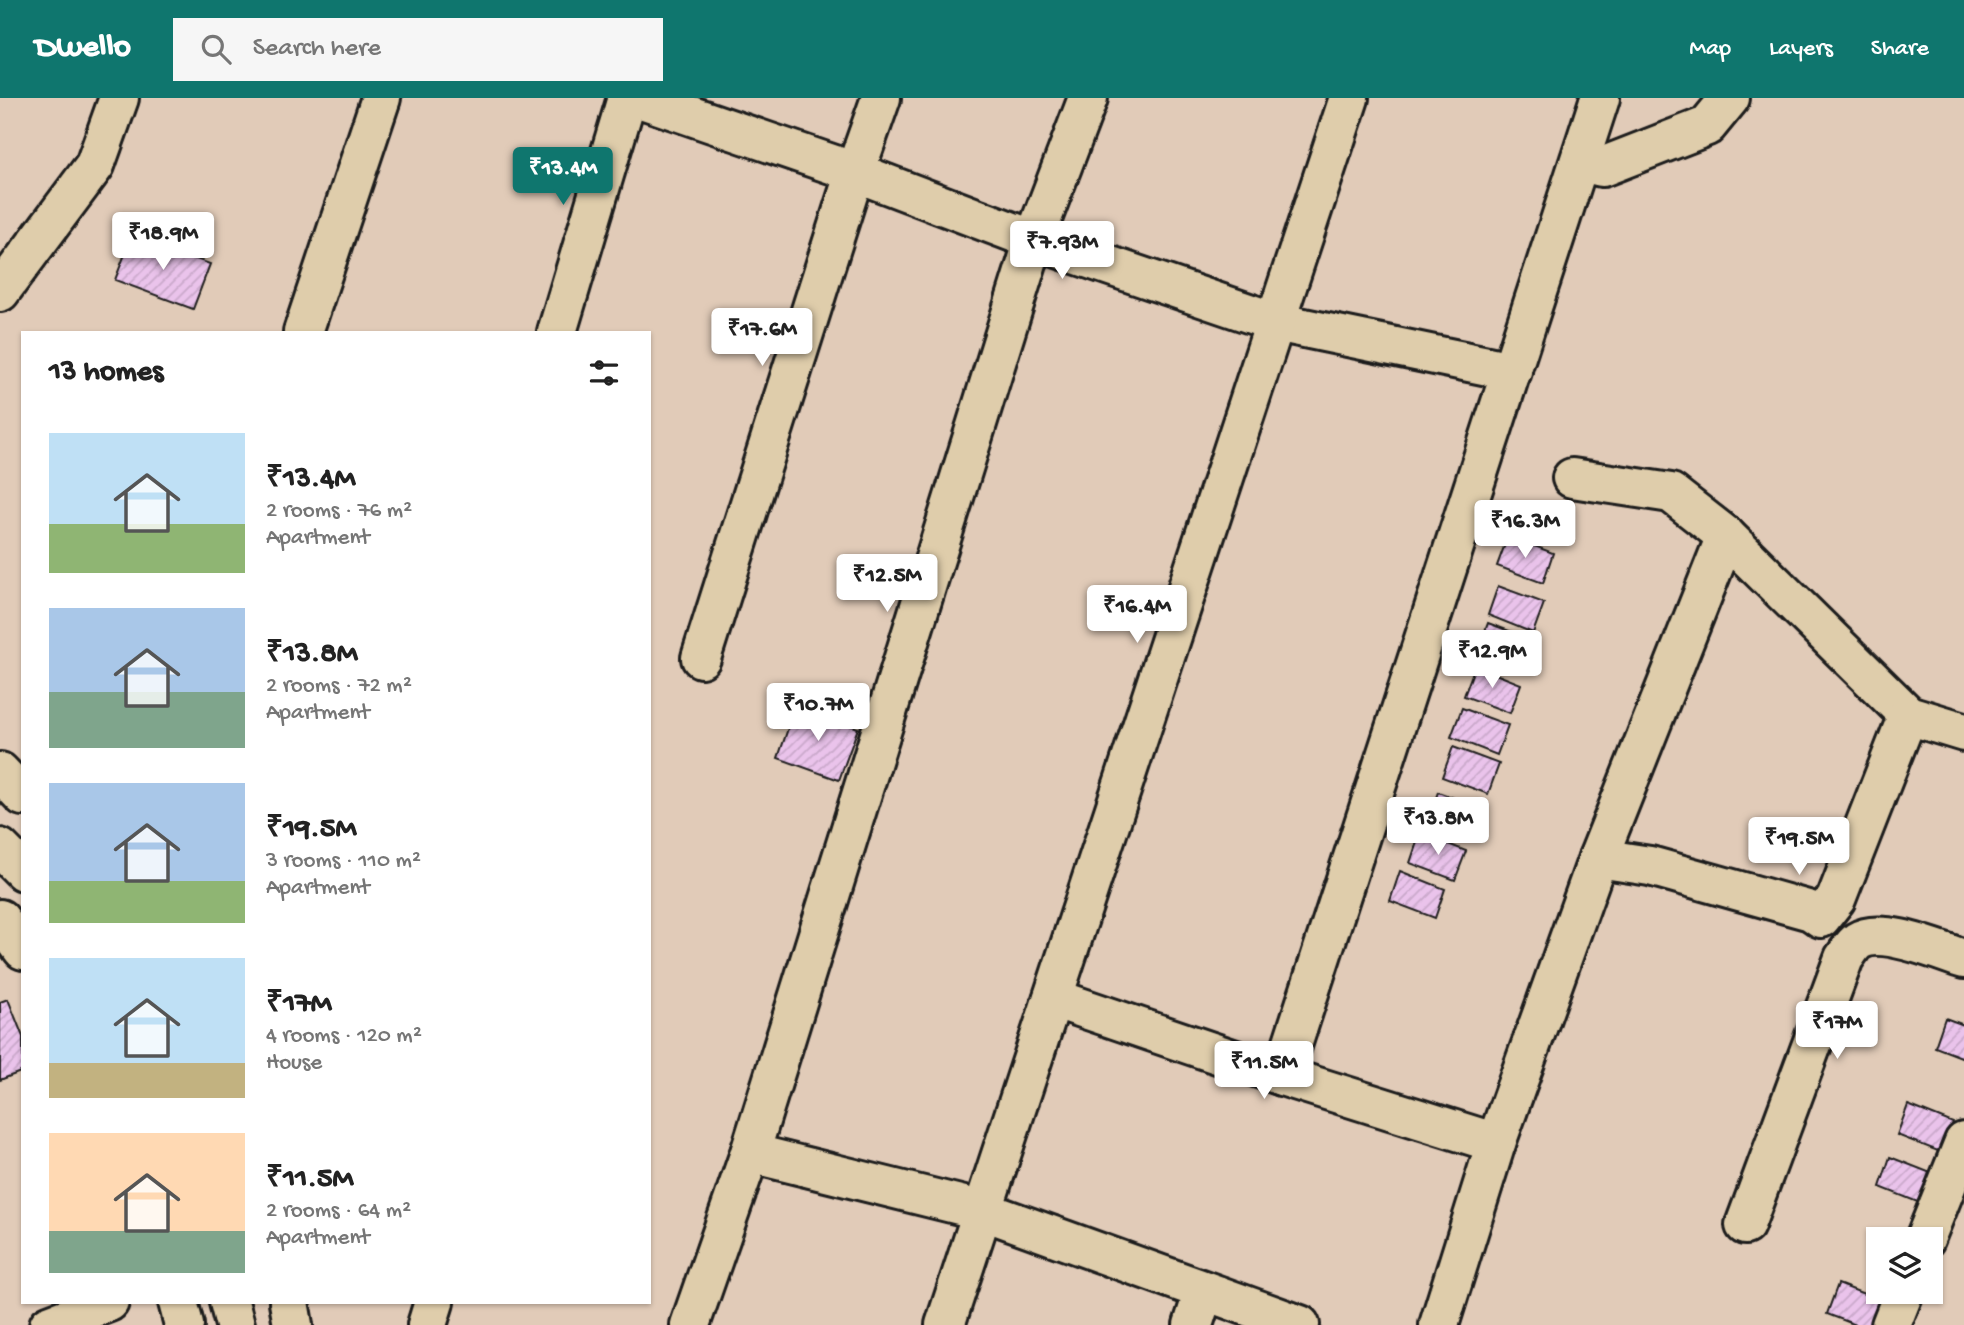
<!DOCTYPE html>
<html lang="en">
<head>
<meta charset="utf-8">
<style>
	:root { --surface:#fff; --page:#f6f6f6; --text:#222; --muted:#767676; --accent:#0f766e }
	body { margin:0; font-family:"Gochi Hand",sans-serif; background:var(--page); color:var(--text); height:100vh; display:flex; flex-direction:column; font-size:26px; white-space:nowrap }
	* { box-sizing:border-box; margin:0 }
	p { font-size:23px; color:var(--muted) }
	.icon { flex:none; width:38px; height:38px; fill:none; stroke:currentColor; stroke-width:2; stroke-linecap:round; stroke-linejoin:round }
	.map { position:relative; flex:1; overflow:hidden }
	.panel { position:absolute; left:21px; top:233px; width:630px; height:973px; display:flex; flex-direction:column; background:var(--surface); border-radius:0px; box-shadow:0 2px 5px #0004 }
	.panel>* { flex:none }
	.tools { position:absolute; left:1866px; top:1129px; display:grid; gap:14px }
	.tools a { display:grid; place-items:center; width:77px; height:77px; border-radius:0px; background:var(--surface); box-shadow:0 2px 5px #0004; font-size:35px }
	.price { position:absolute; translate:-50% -60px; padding:0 16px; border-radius:7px; background:#fff; color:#222; font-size:23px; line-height:46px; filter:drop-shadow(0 2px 4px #0008) }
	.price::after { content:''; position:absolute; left:50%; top:42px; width:21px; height:16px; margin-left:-10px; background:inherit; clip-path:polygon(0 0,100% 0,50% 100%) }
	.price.active { background:var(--accent); color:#fff }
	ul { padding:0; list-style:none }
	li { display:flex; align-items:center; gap:21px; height:175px; padding:0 28px }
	li span { display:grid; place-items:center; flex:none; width:196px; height:140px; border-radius:0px; color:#555 }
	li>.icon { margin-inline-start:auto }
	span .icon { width:84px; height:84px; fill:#fffc; stroke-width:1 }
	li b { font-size:30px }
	h2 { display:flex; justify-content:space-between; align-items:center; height:84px; padding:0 28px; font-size:30px }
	header { display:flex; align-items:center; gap:42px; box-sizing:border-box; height:98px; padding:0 35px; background:var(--accent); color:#fff }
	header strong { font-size:33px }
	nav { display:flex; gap:38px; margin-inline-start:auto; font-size:24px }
	.search { width:490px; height:63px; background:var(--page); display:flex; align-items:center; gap:18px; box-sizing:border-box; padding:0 24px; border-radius:0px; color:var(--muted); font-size:26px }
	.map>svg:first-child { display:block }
	.building { fill:url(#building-hatch); stroke:#1c1c1c; stroke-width:2 }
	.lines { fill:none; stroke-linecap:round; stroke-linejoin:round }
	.minor-casing { stroke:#1c1c1c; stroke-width:44 }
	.major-casing { stroke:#1c1c1c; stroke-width:44 }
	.minor { stroke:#dfcdab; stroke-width:38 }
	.major { stroke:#dfcdab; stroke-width:38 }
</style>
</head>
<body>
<header>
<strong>Dwello</strong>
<div class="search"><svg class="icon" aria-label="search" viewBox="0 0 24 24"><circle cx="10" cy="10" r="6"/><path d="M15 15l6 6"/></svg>Search here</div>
<nav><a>Map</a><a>Layers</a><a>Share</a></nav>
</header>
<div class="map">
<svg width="1964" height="1227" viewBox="0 0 1964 1227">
	<defs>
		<pattern id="building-hatch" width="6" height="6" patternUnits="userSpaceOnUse" patternTransform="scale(1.75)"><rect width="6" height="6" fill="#eac3eb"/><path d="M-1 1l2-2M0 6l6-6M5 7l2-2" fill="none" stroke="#c8a7c9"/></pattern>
	</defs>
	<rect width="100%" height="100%" fill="#e1cbb8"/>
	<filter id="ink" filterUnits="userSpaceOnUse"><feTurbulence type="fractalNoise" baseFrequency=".0143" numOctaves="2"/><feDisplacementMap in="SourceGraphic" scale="14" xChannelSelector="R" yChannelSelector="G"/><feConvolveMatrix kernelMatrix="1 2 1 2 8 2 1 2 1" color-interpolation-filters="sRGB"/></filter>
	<g filter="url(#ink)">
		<!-- building -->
		<g class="building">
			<polygon points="132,138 210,166 193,211 115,182"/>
			<polygon points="1508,438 1553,455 1543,485 1497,468"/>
			<polygon points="1498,488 1544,505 1533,535 1488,517"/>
			<polygon points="1488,525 1533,542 1523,572 1477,555"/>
			<polygon points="1475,568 1521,586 1510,615 1464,598"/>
			<polygon points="796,607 858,630 839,682 778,660"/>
			<polygon points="1462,610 1508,627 1497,657 1451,639"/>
			<polygon points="1453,649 1499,666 1488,696 1442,679"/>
			<polygon points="1438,694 1484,711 1473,741 1428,723"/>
			<polygon points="1420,735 1466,753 1455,782 1410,765"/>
			<polygon points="1400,773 1445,791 1435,820 1390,803"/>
			<polygon points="8,901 23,939 23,973 0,982 0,904"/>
			<polygon points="1945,920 1964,927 1964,960 1935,949"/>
			<polygon points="1908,1007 1953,1025 1943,1055 1897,1037"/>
			<polygon points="1890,1059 1936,1077 1925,1107 1880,1089"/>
			<polygon points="1838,1186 1883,1203 1875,1227 1856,1227 1827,1216"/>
		</g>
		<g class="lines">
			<!-- minor casing -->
			<g class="minor-casing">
				<g id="minor">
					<polyline points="639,0 855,74 1034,142 1275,224 1512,273"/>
					<polyline points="1580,64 1602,69 1707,28 1730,0"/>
					<polyline points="0,194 95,67 119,0"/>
					<polyline points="303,234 381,0"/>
					<polyline points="557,234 627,0"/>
					<polyline points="1572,380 1671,395 1726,438 1908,617 1964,634"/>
					<polyline points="701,560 855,74 881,0"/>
					<polyline points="0,674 23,698"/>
					<polyline points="1598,760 1650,768 1811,813 1821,820 1836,801 1908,617"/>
					<polyline points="0,821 23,852"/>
					<polyline points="1053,900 1282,978 1496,1045"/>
					<polyline points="1282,978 1600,0"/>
					<polyline points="750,1055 1034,142 1088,0"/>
					<path d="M1745,1127l99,-267c4,-5 8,-13 14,-17 23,-15 81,10 106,18"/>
					<polyline points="1925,1141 1964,1044"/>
					<polyline points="178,1204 184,1227"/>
					<polyline points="289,1204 293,1227"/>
					<polyline points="49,1227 109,1204"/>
					<polyline points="427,1227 434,1204"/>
					<polyline points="690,1227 750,1055 984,1113 1300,1227"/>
					<polyline points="945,1227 1349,0"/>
					<polyline points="1193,1227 1204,1193"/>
					<polyline points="1439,1227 1496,1045 1598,760 1726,438"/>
					<polyline points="1891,1227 1904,1194"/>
				</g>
			</g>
			<!-- major casing -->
			<g class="major-casing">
				<g id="major">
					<polyline points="0,750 23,773"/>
					<polyline points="229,1204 235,1227"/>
				</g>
			</g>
			<!-- minor -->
			<use href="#minor" class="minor"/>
			<!-- major -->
			<use href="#major" class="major"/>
		</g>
	</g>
</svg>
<div class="tools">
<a><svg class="icon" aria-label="layers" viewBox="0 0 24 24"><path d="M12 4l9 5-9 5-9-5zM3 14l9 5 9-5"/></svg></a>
</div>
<b class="price active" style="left:563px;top:109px">₹13.4M</b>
<b class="price" style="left:163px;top:174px">₹18.9M</b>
<b class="price" style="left:1062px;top:183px">₹7.93M</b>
<b class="price" style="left:762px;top:270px">₹17.6M</b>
<b class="price" style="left:1525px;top:462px">₹16.3M</b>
<b class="price" style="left:887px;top:516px">₹12.5M</b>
<b class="price" style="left:1137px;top:547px">₹16.4M</b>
<b class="price" style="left:1492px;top:592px">₹12.9M</b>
<b class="price" style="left:818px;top:645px">₹10.7M</b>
<b class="price" style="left:1438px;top:759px">₹13.8M</b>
<b class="price" style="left:1799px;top:779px">₹19.5M</b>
<b class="price" style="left:1837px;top:963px">₹17M</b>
<b class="price" style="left:1264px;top:1003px">₹11.5M</b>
<section class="panel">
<h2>13 homes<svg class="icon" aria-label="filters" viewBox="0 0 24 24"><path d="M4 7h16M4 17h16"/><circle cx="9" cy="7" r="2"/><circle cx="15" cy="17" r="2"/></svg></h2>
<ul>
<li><span style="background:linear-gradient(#bfe0f5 65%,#8fb573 0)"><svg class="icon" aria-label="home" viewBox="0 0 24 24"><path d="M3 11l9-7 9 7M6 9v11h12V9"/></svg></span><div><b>₹13.4M</b><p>2 rooms · 76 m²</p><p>Apartment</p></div></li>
<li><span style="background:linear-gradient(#a9c7e8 60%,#7fa58c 0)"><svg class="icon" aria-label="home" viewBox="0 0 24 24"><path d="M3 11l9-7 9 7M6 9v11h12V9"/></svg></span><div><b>₹13.8M</b><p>2 rooms · 72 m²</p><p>Apartment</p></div></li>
<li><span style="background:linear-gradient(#a9c7e8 70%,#8fb573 0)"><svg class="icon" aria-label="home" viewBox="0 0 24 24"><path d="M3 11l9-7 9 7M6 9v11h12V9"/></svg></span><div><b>₹19.5M</b><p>3 rooms · 110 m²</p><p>Apartment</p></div></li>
<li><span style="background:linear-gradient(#bfe0f5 75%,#c2b280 0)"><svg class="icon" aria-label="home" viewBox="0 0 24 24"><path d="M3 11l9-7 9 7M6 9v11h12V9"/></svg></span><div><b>₹17M</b><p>4 rooms · 120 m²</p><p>House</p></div></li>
<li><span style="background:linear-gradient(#ffd9b3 70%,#7fa58c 0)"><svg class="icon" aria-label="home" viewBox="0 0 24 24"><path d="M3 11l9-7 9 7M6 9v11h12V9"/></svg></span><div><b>₹11.5M</b><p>2 rooms · 64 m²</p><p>Apartment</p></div></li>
</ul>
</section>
</div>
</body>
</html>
